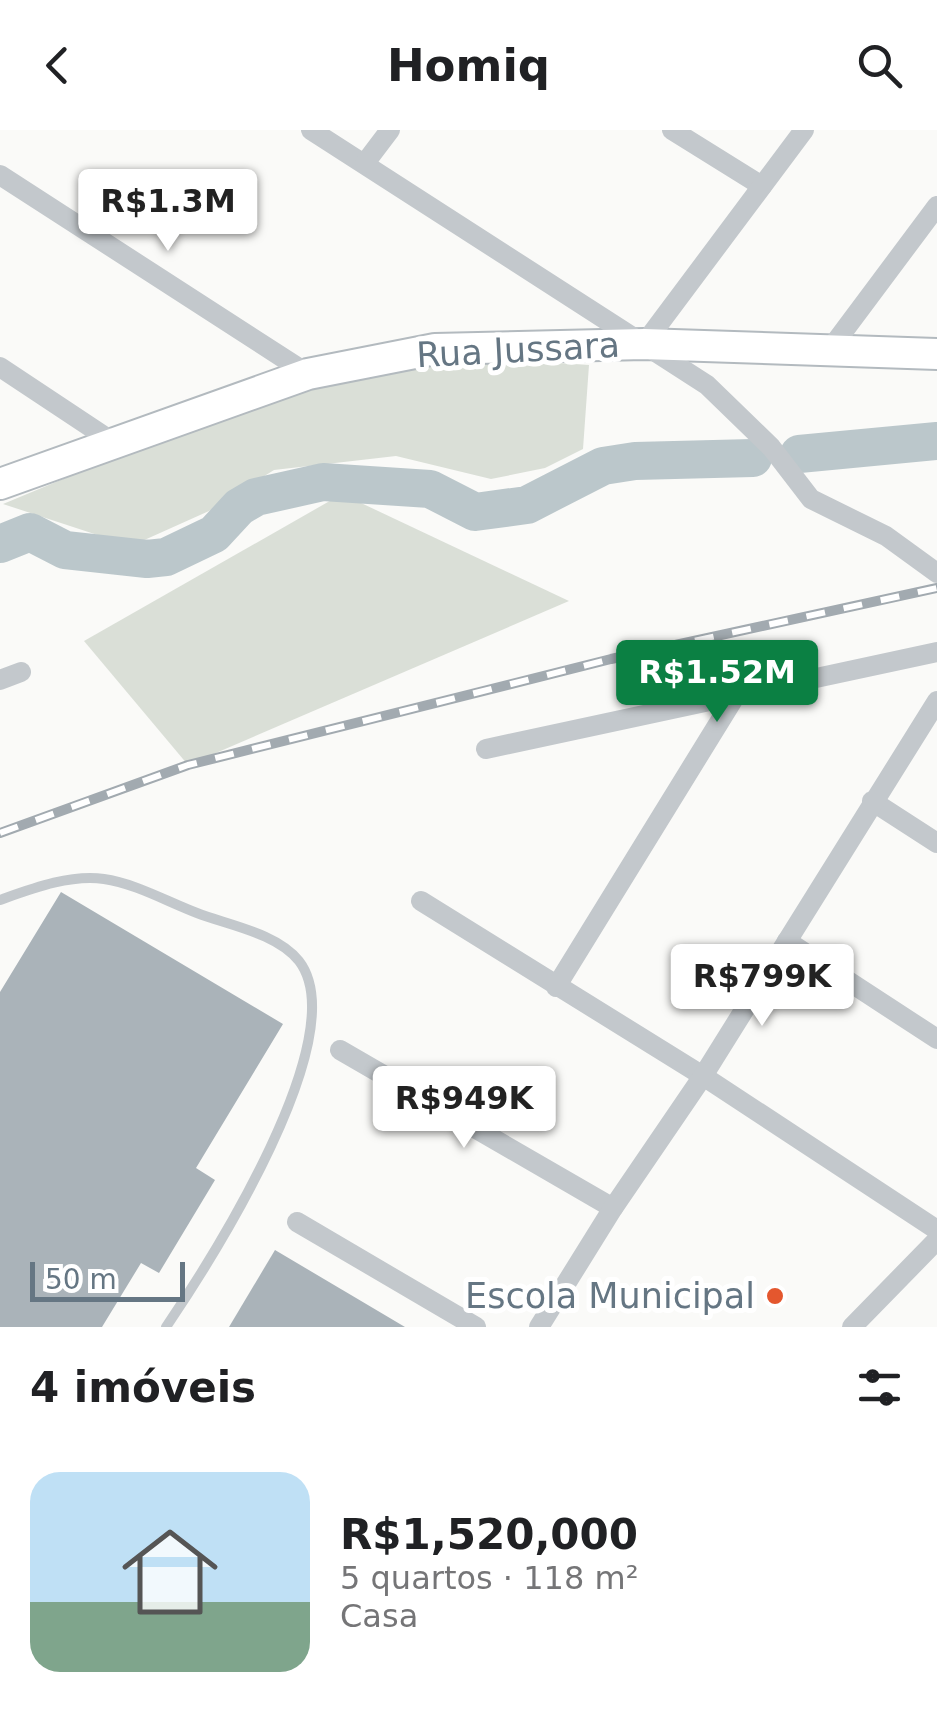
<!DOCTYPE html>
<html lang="pt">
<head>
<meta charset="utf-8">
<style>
	:root { --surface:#fff; --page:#f2f2f2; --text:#202124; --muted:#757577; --accent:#0b8043 }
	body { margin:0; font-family:"DejaVu Sans",sans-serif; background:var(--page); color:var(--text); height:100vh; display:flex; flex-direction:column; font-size:38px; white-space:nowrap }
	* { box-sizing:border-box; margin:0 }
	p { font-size:32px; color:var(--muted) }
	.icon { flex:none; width:55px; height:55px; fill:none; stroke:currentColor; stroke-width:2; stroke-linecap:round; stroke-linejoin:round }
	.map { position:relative; height:1197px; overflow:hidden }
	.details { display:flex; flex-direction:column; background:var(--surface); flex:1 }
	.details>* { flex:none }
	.scale { position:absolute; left:30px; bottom:25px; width:155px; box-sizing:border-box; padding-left:10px; border:5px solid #657683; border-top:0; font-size:28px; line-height:35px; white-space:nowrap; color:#657683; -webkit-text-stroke:8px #fff; paint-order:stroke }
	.price { position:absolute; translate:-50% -85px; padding:0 22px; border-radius:10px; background:#fff; color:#222; font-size:32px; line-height:65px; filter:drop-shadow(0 2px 5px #0008) }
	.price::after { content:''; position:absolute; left:50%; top:60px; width:30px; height:22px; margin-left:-15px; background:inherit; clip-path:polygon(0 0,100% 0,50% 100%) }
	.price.active { background:var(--accent); color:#fff }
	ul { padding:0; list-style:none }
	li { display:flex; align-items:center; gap:30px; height:250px; padding:0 30px }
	li span { display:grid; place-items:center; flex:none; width:280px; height:200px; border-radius:30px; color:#555 }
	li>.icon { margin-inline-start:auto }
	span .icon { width:120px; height:120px; fill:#fffc; stroke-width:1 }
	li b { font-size:42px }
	h2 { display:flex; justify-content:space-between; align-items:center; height:120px; padding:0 30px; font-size:42px }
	header { display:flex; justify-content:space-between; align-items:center; height:130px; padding:0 30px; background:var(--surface); font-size:45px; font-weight:600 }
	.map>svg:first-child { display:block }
	.green { fill:#dadfd7 }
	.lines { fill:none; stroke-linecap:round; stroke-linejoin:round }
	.river { stroke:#bbc7cb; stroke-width:38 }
	.building { fill:#aab3b9 }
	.secondary-casing { stroke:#b3babf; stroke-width:34 }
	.lane { stroke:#c3c8cc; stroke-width:10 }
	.street { stroke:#c3c8cc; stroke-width:20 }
	.secondary { stroke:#fff; stroke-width:30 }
	.rail-casing { stroke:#a2aab0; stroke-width:10 }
	.rail { stroke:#fff; stroke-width:6; stroke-dasharray:19; stroke-linecap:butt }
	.poi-dot { fill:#e4572e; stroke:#fff; stroke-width:4 }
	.labels { text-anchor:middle; stroke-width:10; stroke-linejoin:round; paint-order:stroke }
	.street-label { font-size:35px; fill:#657683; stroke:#fff }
	.poi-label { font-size:35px; fill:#657683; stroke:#fff; text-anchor:end }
</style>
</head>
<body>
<header><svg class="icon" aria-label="back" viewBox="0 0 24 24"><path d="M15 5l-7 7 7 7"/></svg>Homiq<svg class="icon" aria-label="search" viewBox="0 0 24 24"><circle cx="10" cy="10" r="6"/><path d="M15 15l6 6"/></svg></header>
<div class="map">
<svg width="937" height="1197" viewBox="0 0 937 1197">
	<rect width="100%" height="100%" fill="#fafaf8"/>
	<!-- green -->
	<g class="green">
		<polygon points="458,226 589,235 583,319 545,338 491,349 396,326 274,340 209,381 131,416 3,374 210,288 334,251"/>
		<polygon points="342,364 569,471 188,635 84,511"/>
	</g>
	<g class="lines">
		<!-- river -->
		<g class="river">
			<polyline points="799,324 937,311"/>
			<polyline points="0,414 30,402 65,420 147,429 166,427 214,404 239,377 256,367 323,352 430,359 475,382 527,375 603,336 635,331 753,328"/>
		</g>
	</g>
	<!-- building -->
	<g class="building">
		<polygon points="61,762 283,894 196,1038 215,1050 159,1143 141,1133 102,1197 0,1197 0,862"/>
		<polygon points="275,1120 405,1197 229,1197"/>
	</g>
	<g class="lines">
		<!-- secondary casing -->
		<g class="secondary-casing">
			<polyline id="secondary" points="0,354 308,244 435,219 644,214 937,224"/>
		</g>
		<!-- lane -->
		<path class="lane" d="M0,770c31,-11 70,-26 104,-21 30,4 64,23 93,34 31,12 80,20 102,48 57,74 -89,301 -133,366"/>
		<!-- street -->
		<g class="street">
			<polyline points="311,0 707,255 771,317 811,369 886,406 937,443"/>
			<polyline points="672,0 762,56"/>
			<polyline points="365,33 390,0"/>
			<polyline points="0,45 308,244"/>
			<polyline points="644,214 804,0"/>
			<polyline points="828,222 937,76"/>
			<polyline points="0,237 113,312"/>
			<polyline points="0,550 21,542"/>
			<polyline points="486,619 937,522"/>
			<polyline points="872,671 937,713"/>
			<polyline points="421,771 703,946 937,1100"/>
			<polyline points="787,811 937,909"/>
			<polyline points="556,857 736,565"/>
			<polyline points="340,920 613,1078"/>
			<polyline points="297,1092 476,1197"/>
			<polyline points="539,1197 613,1078 703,946 937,571"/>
			<polyline points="852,1197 937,1110"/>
		</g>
		<!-- secondary -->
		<use href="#secondary" class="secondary"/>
		<!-- rail casing -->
		<g class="rail-casing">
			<polyline id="rail" points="0,703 188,635 611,529 937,458"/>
		</g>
		<!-- rail -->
		<use href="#rail" class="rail"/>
	</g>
	<!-- markers -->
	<circle class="poi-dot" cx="775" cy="1166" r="10"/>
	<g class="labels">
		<!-- street labels -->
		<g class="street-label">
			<text transform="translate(518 220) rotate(-3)" y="12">Rua Jussara</text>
		</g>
		<!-- poi labels -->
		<g class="poi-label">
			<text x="755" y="1178">Escola Municipal</text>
		</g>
	</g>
</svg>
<div class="scale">50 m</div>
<b class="price" style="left:168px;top:124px">R$1.3M</b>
<b class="price active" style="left:717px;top:595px">R$1.52M</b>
<b class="price" style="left:762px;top:899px">R$799K</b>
<b class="price" style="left:464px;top:1021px">R$949K</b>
</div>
<section class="details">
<h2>4 imóveis<svg class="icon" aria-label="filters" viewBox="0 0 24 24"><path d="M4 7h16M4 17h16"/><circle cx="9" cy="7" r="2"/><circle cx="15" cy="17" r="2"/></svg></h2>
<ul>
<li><span style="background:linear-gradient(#bfe0f5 65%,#7fa58c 0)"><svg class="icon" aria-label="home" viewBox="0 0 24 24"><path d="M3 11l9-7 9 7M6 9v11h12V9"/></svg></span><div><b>R$1,520,000</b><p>5 quartos · 118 m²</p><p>Casa</p></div></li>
</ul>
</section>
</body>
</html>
